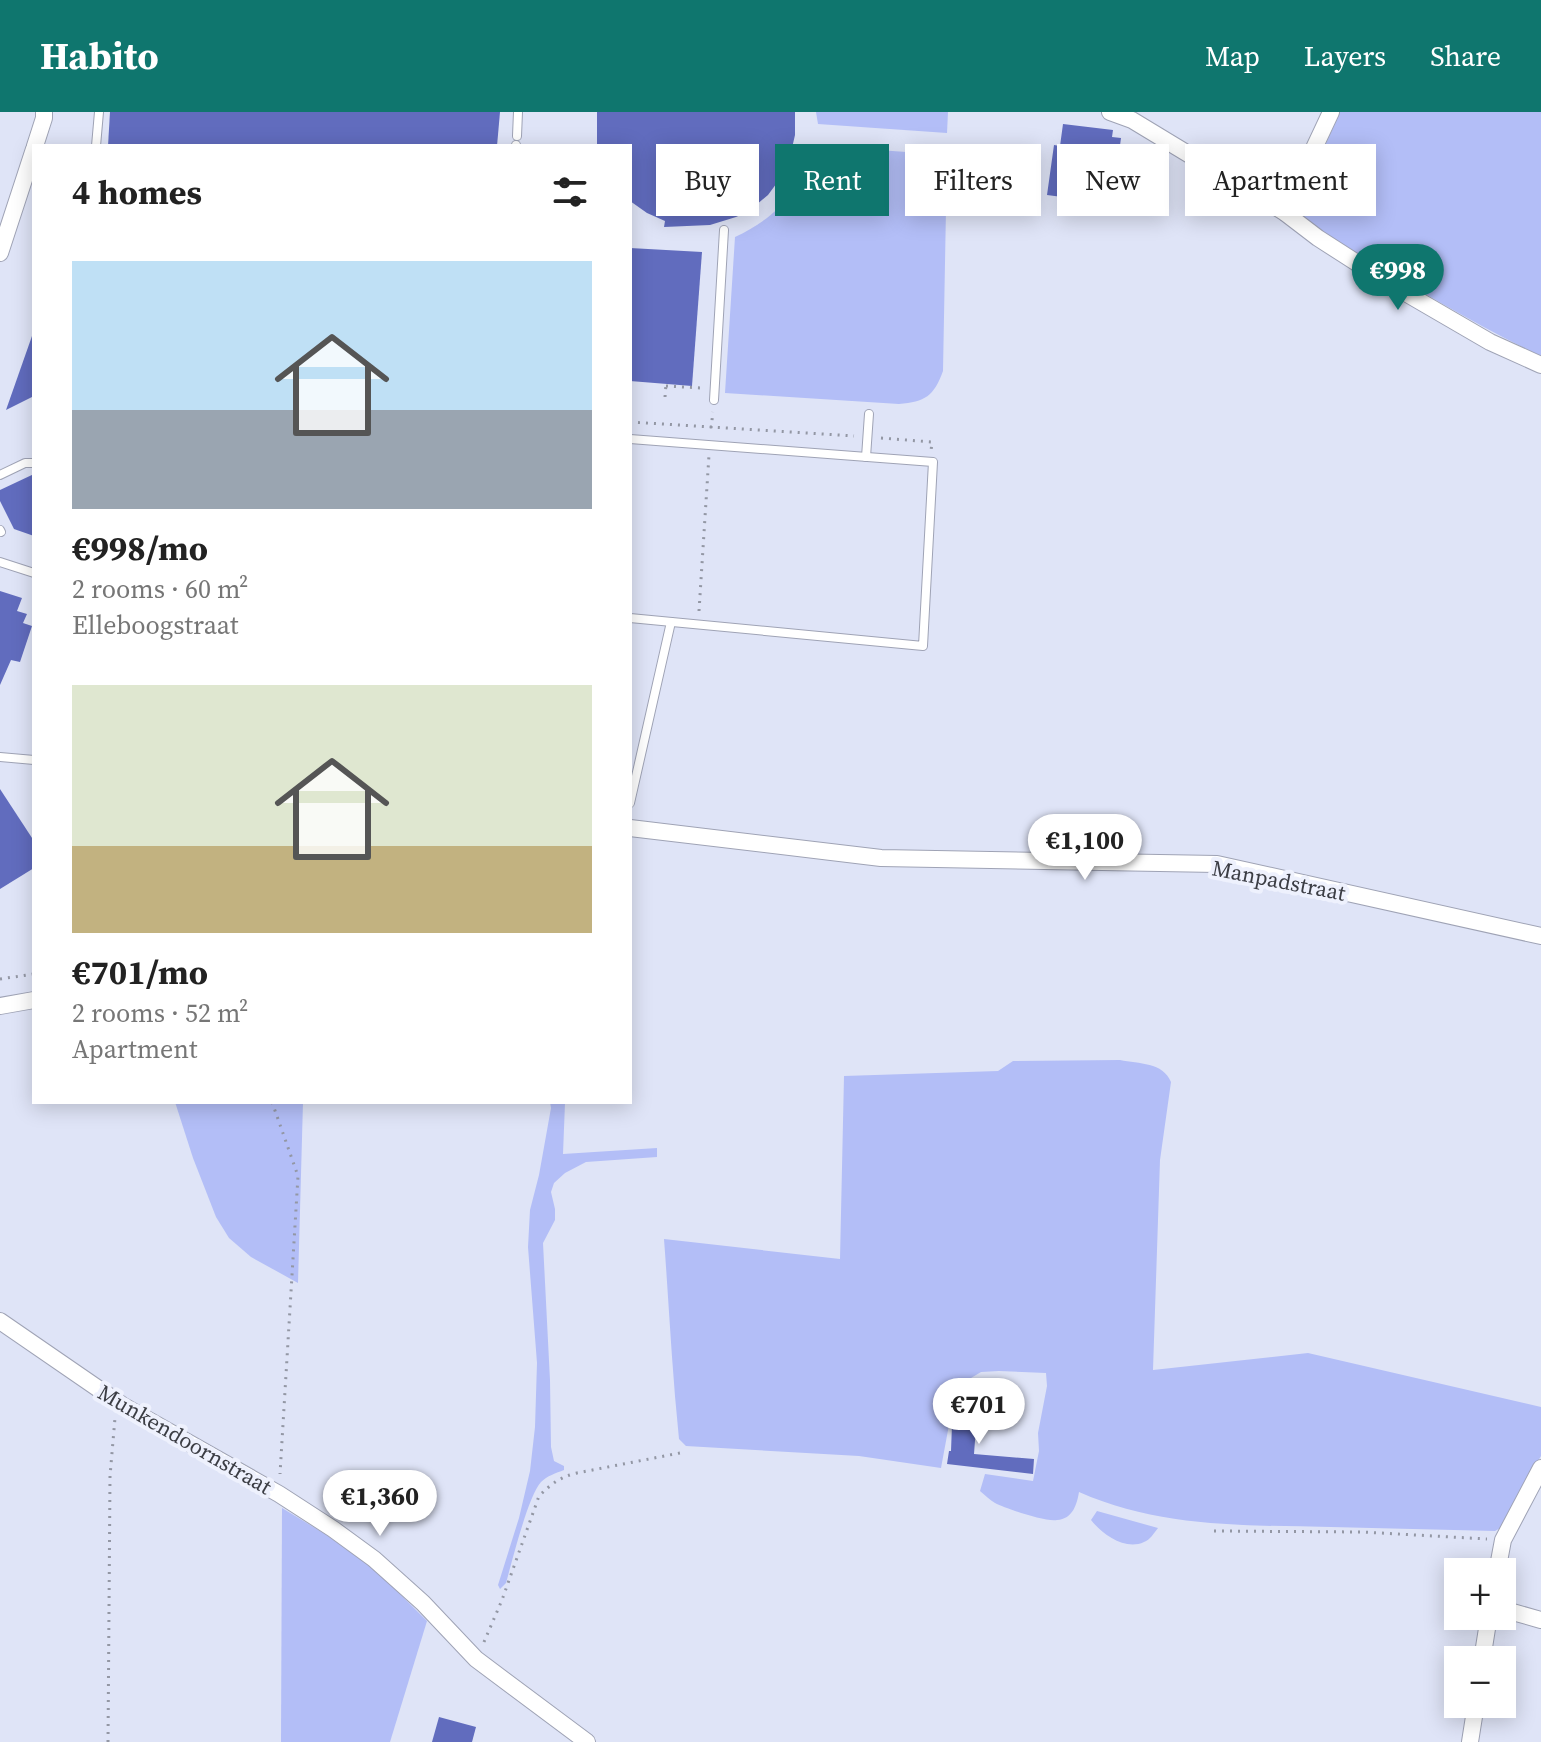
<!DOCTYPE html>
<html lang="en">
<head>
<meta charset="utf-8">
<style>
	:root { --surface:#fff; --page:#f2f2f2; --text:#222; --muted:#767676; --accent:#0f766e }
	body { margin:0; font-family:"Source Serif 4",serif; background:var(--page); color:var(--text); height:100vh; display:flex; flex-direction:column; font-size:30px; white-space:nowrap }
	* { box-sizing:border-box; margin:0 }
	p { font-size:26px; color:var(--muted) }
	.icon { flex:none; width:44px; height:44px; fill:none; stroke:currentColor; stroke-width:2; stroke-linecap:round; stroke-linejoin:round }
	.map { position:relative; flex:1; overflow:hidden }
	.drawer { position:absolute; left:32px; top:32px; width:600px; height:960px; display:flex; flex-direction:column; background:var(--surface); border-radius:0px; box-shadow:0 4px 20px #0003 }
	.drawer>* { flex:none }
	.hud { position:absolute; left:656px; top:32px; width:760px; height:72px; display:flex; gap:16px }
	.controls { position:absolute; left:1444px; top:1446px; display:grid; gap:16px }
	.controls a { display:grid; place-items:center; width:72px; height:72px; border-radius:0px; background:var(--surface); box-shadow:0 4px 20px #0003; font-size:40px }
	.price { position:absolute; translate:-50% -68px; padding:0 18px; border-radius:28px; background:#fff; color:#222; font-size:26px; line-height:52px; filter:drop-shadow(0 2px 4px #0008) }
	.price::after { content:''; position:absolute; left:50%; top:48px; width:24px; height:18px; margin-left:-12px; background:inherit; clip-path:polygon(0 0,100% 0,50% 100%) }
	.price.selected { background:var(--accent); color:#fff }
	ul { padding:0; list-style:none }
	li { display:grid; align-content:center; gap:16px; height:424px; padding:0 40px }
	li span { display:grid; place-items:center; height:248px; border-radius:0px; color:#555 }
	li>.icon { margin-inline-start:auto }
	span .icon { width:144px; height:144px; fill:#fffc; stroke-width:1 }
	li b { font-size:34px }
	h2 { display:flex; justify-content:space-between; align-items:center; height:96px; padding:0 40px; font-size:34px }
	.pill { padding:0 28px; border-radius:0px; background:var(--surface); box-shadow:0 4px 20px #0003; font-size:28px; line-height:72px }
	.pill.selected { background:var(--accent); color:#fff }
	header { display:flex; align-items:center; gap:48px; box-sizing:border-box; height:112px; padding:0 40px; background:var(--accent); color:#fff }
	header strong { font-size:38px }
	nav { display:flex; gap:44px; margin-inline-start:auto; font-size:28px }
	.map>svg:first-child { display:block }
	.green { fill:#b3bef7 }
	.building { fill:#616cbe }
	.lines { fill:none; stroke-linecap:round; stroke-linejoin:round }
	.lane-casing { stroke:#9fa3b5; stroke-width:10 }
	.street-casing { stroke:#9fa3b5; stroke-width:18 }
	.path { stroke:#9397a4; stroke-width:3; stroke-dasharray:2 6; stroke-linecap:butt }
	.lane { stroke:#fff; stroke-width:8 }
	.street { stroke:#fff; stroke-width:16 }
	.labels { text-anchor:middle; stroke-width:8; stroke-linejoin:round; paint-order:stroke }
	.street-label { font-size:22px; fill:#3b3d44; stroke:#eef1fd }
</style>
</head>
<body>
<header>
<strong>Habito</strong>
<nav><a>Map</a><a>Layers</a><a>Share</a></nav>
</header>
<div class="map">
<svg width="1541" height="1630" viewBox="0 0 1541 1630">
	<rect width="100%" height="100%" fill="#dfe4f7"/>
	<!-- green -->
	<g class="green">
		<polygon points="816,0 948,0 947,21 818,12"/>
		<path d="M1340,0h201v244c-78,-37 -152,-84 -226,-128l-14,-11v-13l13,-34z"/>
		<path d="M811,33l136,10 -4,216c-9,25 -18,31 -44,33l-174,-11 10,-156c42,-20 67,-46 76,-92z"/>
		<path d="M1120,948c19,4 43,2 51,22l-11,78 -7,210 155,-17 233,54v49l-22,37 -15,33 -9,5c-55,-1 -110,-3 -164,-4 -87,-2 -171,1 -252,-35 -2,12 -6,27 -22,28 -12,2 -50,-11 -62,-17 -5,-3 -10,-8 -15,-12l5,-17 48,7 6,-30 -1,-18 9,-47 -1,-13 -47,-2 -18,1 -25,15 -15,81 -82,-12 -173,-10 -7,-7c-7,-67 -10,-134 -15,-200l176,20 4,-183 154,-5 15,-10z"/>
		<polygon points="175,990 303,990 298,1171 251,1145 229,1126 216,1105 193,1046"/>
		<path d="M550,990l15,1 -2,51 94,-6v9l-71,5 -21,11 -11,10 -3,9 4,17v11l-12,23 7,137 1,67 3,14 10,5v4c-8,3 -17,6 -23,12 -13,14 -29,80 -35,101l-6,6 -2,-4 21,-67 11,-47 5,-44 2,-64 -9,-116 2,-37 9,-35 12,-67z"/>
		<polygon points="282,1396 325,1422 377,1459 427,1509 390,1630 281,1630"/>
		<path d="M1097,1399l61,17c-4,5 -8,12 -14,14 -19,9 -42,-8 -53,-22z"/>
	</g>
	<!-- building -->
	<g class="building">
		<polygon points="110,0 500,0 497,34 108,34"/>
		<polygon points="597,0 795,0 795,23 789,49 782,64 768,83 749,99 736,105 710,113 664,115 665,109 647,101 630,89 630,34 597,34"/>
		<polygon points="1063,12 1113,18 1112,25 1121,26 1119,41 1077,36 1070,86 1047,83 1054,33 1060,34"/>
		<polygon points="1120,49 1143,52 1137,94 1114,91"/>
		<polygon points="630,136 702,140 692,274 630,269"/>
		<polygon points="32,224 34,225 34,284 6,298"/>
		<polygon points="34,362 34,424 14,417 0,389 0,378"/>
		<polygon points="0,479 22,486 17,499 27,502 23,511 32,514 20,550 11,548 0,573"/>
		<polygon points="0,677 34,729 34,756 0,777"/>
		<polygon points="960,1287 978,1288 974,1342 1034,1347 1033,1362 947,1352 949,1339 951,1339 952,1313 959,1314"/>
		<polygon points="439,1605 476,1615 472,1630 432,1630"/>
	</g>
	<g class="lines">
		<!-- lane casing -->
		<g class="lane-casing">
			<g id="lane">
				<polyline points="517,24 518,0"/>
				<polyline points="96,34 99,0"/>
				<polyline points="516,34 516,33"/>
				<polyline points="714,288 724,118"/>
				<polyline points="630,327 933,350 923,534 630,506"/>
				<polyline points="866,345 869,302"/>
				<polyline points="0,363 25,351 34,351"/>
				<polyline points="0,418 1,420"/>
				<polyline points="0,450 34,461"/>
				<polyline points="0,645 34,648"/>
				<polyline points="630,691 671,510"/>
			</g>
		</g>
		<!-- street casing -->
		<g class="street-casing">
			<g id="street">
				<polyline points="1110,0 1132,8 1284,100 1318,126 1385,169 1490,230 1541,253"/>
				<polyline points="35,34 44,6 44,0"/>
				<polyline points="1284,100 1331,0"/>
				<polyline points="0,141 34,37"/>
				<polyline points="630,716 881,746 1217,752 1541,824"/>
				<polyline points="0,894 34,888"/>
				<polyline points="0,1209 122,1293 279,1382 333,1417 374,1447 423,1491 476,1547 587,1630"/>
				<polyline points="1497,1460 1503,1428 1541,1356"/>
				<polyline points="1502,1497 1541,1508"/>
				<polyline points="1482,1548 1489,1504"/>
				<polyline points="1470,1630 1476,1592"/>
			</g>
		</g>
		<!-- path -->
		<g class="path">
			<polyline points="666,274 702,276"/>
			<polyline points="665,285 666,272"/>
			<polyline points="630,310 854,324"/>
			<polyline points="711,316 713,300"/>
			<polyline points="881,326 932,330 931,339"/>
			<polyline points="699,499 709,343"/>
			<polyline points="0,867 34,862"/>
			<polyline points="272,990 298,1064 280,1362"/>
			<polyline points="1214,1419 1362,1420 1487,1427"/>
			<path d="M484,1530l18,-42 37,-104c12,-12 21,-19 38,-23l108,-21"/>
			<polyline points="108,1630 110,1364 115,1306"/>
		</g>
		<!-- lane -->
		<use href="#lane" class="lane"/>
		<!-- street -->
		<use href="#street" class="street"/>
	</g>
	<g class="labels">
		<!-- street labels -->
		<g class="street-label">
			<text transform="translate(1279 768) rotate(11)" y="8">Manpadstraat</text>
			<text transform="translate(185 1327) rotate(30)" y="8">Munkendoornstraat</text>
		</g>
	</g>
</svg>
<div class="controls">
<a>+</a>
<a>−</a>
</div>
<b class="price selected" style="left:1398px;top:200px">€998</b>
<b class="price" style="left:1085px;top:770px">€1,100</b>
<b class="price" style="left:979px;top:1334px">€701</b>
<b class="price" style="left:380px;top:1426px">€1,360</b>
<div class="hud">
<a class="pill">Buy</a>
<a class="pill selected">Rent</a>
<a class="pill">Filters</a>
<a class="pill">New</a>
<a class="pill">Apartment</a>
</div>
<section class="drawer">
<h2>4 homes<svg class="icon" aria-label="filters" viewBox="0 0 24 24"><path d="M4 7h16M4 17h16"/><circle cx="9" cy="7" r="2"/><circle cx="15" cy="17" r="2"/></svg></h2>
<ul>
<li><span style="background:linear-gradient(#bfe0f5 60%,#9aa5b1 0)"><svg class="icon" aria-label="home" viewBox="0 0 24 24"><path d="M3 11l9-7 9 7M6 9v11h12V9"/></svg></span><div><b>€998/mo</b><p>2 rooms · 60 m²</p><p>Elleboogstraat</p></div></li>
<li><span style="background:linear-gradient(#dfe7d0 65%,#c2b280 0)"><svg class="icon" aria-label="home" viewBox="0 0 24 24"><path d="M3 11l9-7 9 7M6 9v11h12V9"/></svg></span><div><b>€701/mo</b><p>2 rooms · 52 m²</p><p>Apartment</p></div></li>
</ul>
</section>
</div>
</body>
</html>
